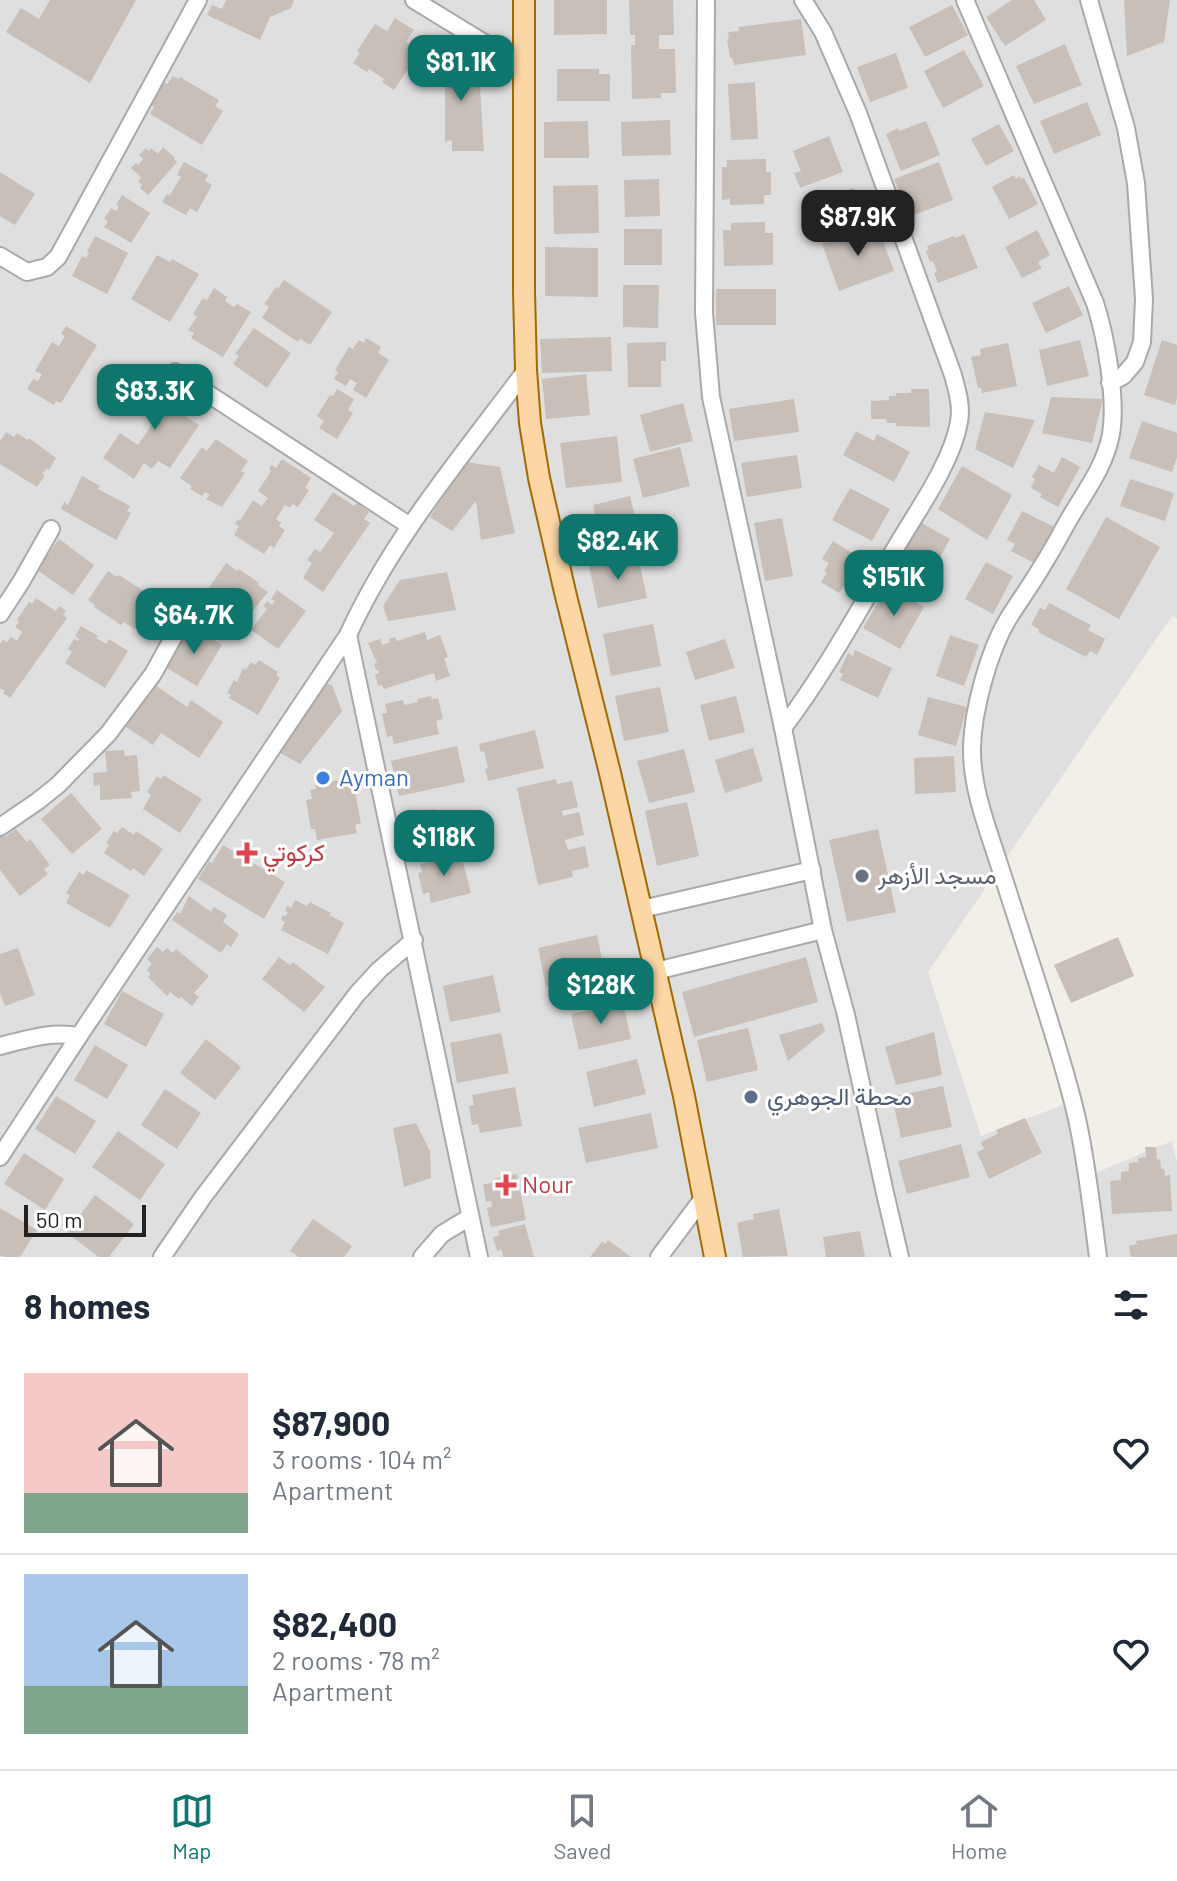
<!DOCTYPE html>
<html lang="en">
<head>
<meta charset="utf-8">
<style>
	:root { --surface:#fff; --page:#f2f2f3; --text:#1f2937; --muted:#747a83; --line:#e0e1e3; --accent:#0f766e }
	body { margin:0; font-family:Barlow,Vazirmatn,sans-serif; background:var(--page); color:var(--text); height:100vh; display:flex; flex-direction:column; font-size:30px; white-space:nowrap }
	* { box-sizing:border-box; margin:0 }
	p { font-size:26px; color:var(--muted) }
	.icon { flex:none; width:44px; height:44px; fill:none; stroke:currentColor; stroke-width:2; stroke-linecap:round; stroke-linejoin:round }
	.map { position:relative; height:1257px; overflow:hidden }
	.drawer { display:flex; flex-direction:column; background:var(--surface); flex:1 }
	.drawer>* { flex:none }
	.scale { position:absolute; left:24px; bottom:20px; width:122px; box-sizing:border-box; padding-left:8px; border:4px solid #222; border-top:0; font-size:22px; line-height:28px; white-space:nowrap; color:#222; -webkit-text-stroke:6px #fff; paint-order:stroke }
	.price { position:absolute; translate:-50% -68px; padding:0 18px; border-radius:16px; background:var(--accent); color:#fff; font-size:26px; line-height:52px; filter:drop-shadow(0 2px 4px #0008) }
	.price::after { content:''; position:absolute; left:50%; top:48px; width:24px; height:18px; margin-left:-12px; background:inherit; clip-path:polygon(0 0,100% 0,50% 100%) }
	.price.on { background:#222; color:#fff }
	ul { padding:0; list-style:none }
	li { display:flex; align-items:center; gap:24px; height:200px; padding:0 24px }
	li+li { border-top:2px solid var(--line) }
	li span { display:grid; place-items:center; flex:none; width:224px; height:160px; border-radius:0px; color:#555 }
	li>.icon { margin-inline-start:auto }
	span .icon { width:96px; height:96px; fill:#fffc; stroke-width:1 }
	li b { font-size:34px }
	h2 { display:flex; justify-content:space-between; align-items:center; height:96px; padding:0 24px; font-size:34px }
	.dock { display:flex; justify-content:space-around; align-items:center; height:112px; border-top:2px solid var(--line); background:var(--surface); font-size:22px; color:var(--muted) }
	.dock a { display:grid; justify-items:center; gap:4px }
	.dock .on { color:var(--accent) }
	.map>svg:first-child { display:block }
	.residential { fill:#e0dfdf }
	.building { fill:#c7bfb8 }
	.lines { fill:none; stroke-linecap:round; stroke-linejoin:round }
	.minor-casing { stroke:#a9a9a9; stroke-width:20 }
	.major-casing { stroke:#a06b00; stroke-width:24 }
	.minor { stroke:#fff; stroke-width:16 }
	.major { stroke:#fcd6a4; stroke-width:20 }
	.shop-dot { fill:#3f7fe0; stroke:#fff; stroke-width:3 }
	.health-dot { fill:#e0444e; stroke:#fff; stroke-width:3 }
	.worship-dot { fill:#6b7280; stroke:#fff; stroke-width:3 }
	.service-dot { fill:#5c6f8a; stroke:#fff; stroke-width:3 }
	.labels { text-anchor:middle; stroke-width:6; stroke-linejoin:round; paint-order:stroke }
	.shop-label { font-size:24px; fill:#366cbe; stroke:#fff; text-anchor:start }
	.health-label { font-size:24px; fill:#be3a42; stroke:#fff; text-anchor:start }
	.worship-label { font-size:24px; fill:#5b616d; stroke:#fff; text-anchor:start }
	.service-label { font-size:24px; fill:#4e5e75; stroke:#fff; text-anchor:start }
</style>
</head>
<body>
<div class="map">
<svg width="1177" height="1257" viewBox="0 0 1177 1257">
	<rect width="100%" height="100%" fill="#f2efe9"/>
	<!-- residential -->
	<polygon class="residential" points="0,0 1177,0 1177,618 1172,616 928,972 981,1136 1076,1100 1088,1176 1172,1141 1177,1162 1177,1257 0,1257"/>
	<!-- building -->
	<g class="building">
		<polygon points="50,0 136,0 90,83 6,32 21,8 39,19"/>
		<polygon points="226,0 294,0 291,8 270,17 260,40 207,15 212,5 222,9"/>
		<polygon points="554,0 607,0 607,34 554,35"/>
		<polygon points="629,0 673,0 674,35 659,35 659,49 675,49 676,93 661,93 661,98 632,99 631,45 635,45 635,35 630,35"/>
		<polygon points="1012,0 1034,0 1046,20 1005,46 986,17"/>
		<polygon points="1124,0 1170,0 1164,42 1127,56"/>
		<polygon points="952,5 968,35 925,57 909,27"/>
		<polygon points="395,18 414,30 406,42 420,51 394,90 382,82 384,79 369,69 367,72 353,63 360,53 357,51 375,24 387,31"/>
		<polygon points="801,19 806,55 734,65 732,58 730,58 727,39 729,39 728,32 739,31 738,27"/>
		<polygon points="1065,44 1082,85 1034,104 1016,66"/>
		<polygon points="439,50 479,72 484,151 452,151 452,140 445,142 445,80 428,68"/>
		<polygon points="964,50 984,86 943,108 924,71"/>
		<polygon points="896,53 908,88 870,102 857,67"/>
		<polygon points="557,69 599,69 599,74 610,74 610,101 557,101"/>
		<polygon points="173,76 179,79 180,77 219,100 215,106 223,111 202,145 150,114 154,107 151,105 164,82 167,84"/>
		<polygon points="755,82 758,139 731,140 728,84"/>
		<polygon points="1087,102 1101,135 1054,154 1040,121"/>
		<polygon points="670,120 671,155 622,156 621,122"/>
		<polygon points="588,121 589,158 544,158 544,122"/>
		<polygon points="926,121 940,155 901,171 886,134 898,128 899,131"/>
		<polygon points="999,124 1014,151 986,166 971,139"/>
		<polygon points="829,136 843,172 800,188 794,173 801,171 793,151"/>
		<polygon points="163,147 175,158 174,159 177,162 148,195 140,188 142,185 138,181 141,177 131,168 136,163 138,165 143,159 139,155 146,148 149,151 151,148 158,154"/>
		<polygon points="766,159 766,172 771,172 771,195 764,195 764,204 730,205 730,199 722,200 722,167 727,167 727,160"/>
		<polygon points="184,162 208,175 205,181 212,185 197,212 190,208 186,215 162,202 167,194 170,195 181,177 177,175"/>
		<polygon points="939,162 953,200 909,217 894,179"/>
		<polygon points="0,172 35,194 15,225 0,216"/>
		<polygon points="1014,175 1016,179 1020,176 1021,179 1024,178 1038,204 1009,219 992,187"/>
		<polygon points="659,179 660,216 625,217 624,180"/>
		<polygon points="598,185 599,233 554,234 553,186"/>
		<polygon points="853,188 865,218 820,236 807,206"/>
		<polygon points="122,195 150,213 131,243 104,227 108,221 104,219 111,208 116,211 119,206 116,205"/>
		<polygon points="765,222 765,233 773,233 773,265 724,266 723,230 731,230 731,223"/>
		<polygon points="877,224 894,271 839,291 822,244"/>
		<rect x="624" y="229" width="38" height="36"/>
		<polygon points="1037,230 1050,255 1038,262 1042,268 1022,278 1005,247"/>
		<polygon points="964,234 978,268 938,283 934,273 937,272 933,261 930,262 926,251 929,250 927,246 954,236 955,238"/>
		<polygon points="95,236 128,253 107,294 72,276 82,256 86,258 89,253 87,252"/>
		<polygon points="545,247 598,248 598,297 545,296"/>
		<polygon points="157,255 170,262 172,259 199,274 170,322 131,299"/>
		<polygon points="284,280 332,312 310,345 300,339 298,342 262,318 269,307 264,304 276,287 278,289"/>
		<polygon points="623,285 659,285 658,328 623,327"/>
		<polygon points="1069,286 1083,315 1046,333 1032,303"/>
		<polygon points="214,288 227,297 225,301 234,307 237,304 251,312 223,357 191,338 194,333 188,330 197,317 193,314 203,298 207,300"/>
		<rect x="716" y="289" width="60" height="36"/>
		<polygon points="66,326 97,345 61,403 56,401 54,405 27,389 33,379 38,381 42,374 35,371 52,342 59,346 65,336 61,334"/>
		<polygon points="254,328 291,353 267,388 233,364 239,356 235,354"/>
		<polygon points="611,337 612,371 542,373 540,339"/>
		<polygon points="366,338 381,347 378,353 389,360 366,398 353,390 357,383 350,379 346,386 334,379 338,372 335,370 349,347 353,349 359,340 364,343"/>
		<polygon points="1080,340 1089,376 1047,386 1039,350"/>
		<polygon points="1162,340 1177,345 1177,398 1175,405 1144,395"/>
		<polygon points="666,342 666,361 661,361 661,387 628,387 627,343"/>
		<polygon points="1008,343 1017,386 982,393 981,388 978,388 971,357 981,355 980,349"/>
		<polygon points="586,374 590,415 546,419 542,379"/>
		<polygon points="151,378 165,388 167,384 185,396 182,400 190,405 183,415 199,425 170,468 158,461 152,469 144,463 134,479 103,458 120,433 138,445 155,420 150,416 153,411 136,399"/>
		<polygon points="337,389 354,399 348,410 353,413 337,439 319,428 324,421 317,416 330,395 333,396"/>
		<polygon points="911,389 929,389 930,427 896,426 896,423 887,423 886,419 871,419 871,401 889,400 889,396 896,396 896,393 911,393"/>
		<polygon points="1051,397 1103,399 1092,443 1042,433"/>
		<polygon points="794,399 799,432 734,441 729,409"/>
		<polygon points="683,403 693,441 650,452 640,415"/>
		<polygon points="985,412 1035,420 1013,468 975,449"/>
		<polygon points="1142,421 1177,433 1177,457 1172,472 1129,458"/>
		<polygon points="856,431 874,441 877,434 910,452 894,482 843,455"/>
		<polygon points="6,432 14,437 17,433 28,440 29,438 56,458 49,470 46,469 42,474 45,475 37,487 0,464 0,441"/>
		<polygon points="617,436 622,482 566,488 560,443"/>
		<polygon points="216,439 248,461 241,471 245,473 222,507 206,499 210,495 205,492 202,496 190,489 192,486 180,478 202,447 207,451"/>
		<polygon points="680,447 690,486 643,498 633,459"/>
		<polygon points="797,455 802,488 747,497 741,463"/>
		<polygon points="1062,457 1080,467 1058,507 1040,497 1042,494 1031,488 1035,479 1032,477 1039,465 1054,473"/>
		<polygon points="282,459 311,478 305,488 309,490 298,507 292,504 290,508 285,505 276,519 281,523 279,526 285,530 274,548 270,545 264,554 234,535 239,526 235,524 238,519 240,521 253,500 262,506 268,498 258,491 271,471 269,469 271,465 276,468"/>
		<polygon points="465,462 500,467 515,533 481,540 476,501 452,531 430,517"/>
		<polygon points="962,466 1012,495 987,540 938,509"/>
		<polygon points="82,476 100,486 98,489 130,506 127,511 131,513 116,540 61,509 64,502 68,505"/>
		<polygon points="1130,479 1174,493 1165,521 1120,506"/>
		<polygon points="850,488 890,509 872,541 832,520"/>
		<polygon points="333,492 354,506 357,503 369,512 364,519 370,523 323,592 303,578 312,563 307,560 315,549 320,552 334,533 314,520"/>
		<polygon points="630,496 641,543 603,552 593,505"/>
		<polygon points="1022,511 1054,527 1036,564 1011,551 1015,544 1007,540"/>
		<polygon points="1106,517 1160,547 1119,619 1066,589"/>
		<polygon points="782,518 793,576 765,581 754,523"/>
		<polygon points="918,521 950,539 931,573 899,555"/>
		<polygon points="59,539 94,565 73,595 37,570"/>
		<polygon points="833,541 862,559 839,593 821,582 827,573 824,571 829,563 822,559"/>
		<polygon points="638,556 647,598 598,608 589,566"/>
		<polygon points="986,562 1013,576 993,614 965,599"/>
		<polygon points="226,563 237,571 239,569 259,583 258,585 268,592 244,622 228,611 226,614 202,598"/>
		<polygon points="108,571 117,577 119,575 150,595 139,612 144,616 135,629 124,622 121,625 94,607 95,605 88,600"/>
		<polygon points="447,572 456,610 388,621 383,606 400,580"/>
		<polygon points="888,586 924,607 900,649 863,628"/>
		<polygon points="277,590 306,611 278,649 251,630 267,609 263,606 267,601 272,605 275,601 271,599"/>
		<polygon points="36,598 56,611 59,606 66,611 63,615 67,618 10,698 3,693 5,691 0,688 0,644 3,640 7,642 11,637 17,641 22,632 15,627 19,622 17,620 29,602 32,604"/>
		<polygon points="1049,603 1091,625 1088,630 1105,639 1097,655 1090,651 1086,657 1038,632 1039,629 1031,625 1040,608 1045,610"/>
		<polygon points="653,624 661,666 611,676 603,634"/>
		<polygon points="81,626 98,636 96,638 106,644 109,639 128,651 105,688 65,663 72,652 68,649 74,639 78,641 79,639 75,636"/>
		<polygon points="190,626 222,645 197,686 165,667"/>
		<polygon points="425,632 427,640 440,635 448,657 444,658 450,676 436,681 434,673 384,689 382,685 378,686 375,674 379,673 378,670 376,670 374,664 377,663 368,643 380,639 382,645 390,642 389,639 395,637 397,641"/>
		<polygon points="950,635 979,645 964,686 936,676"/>
		<polygon points="725,639 735,668 695,680 686,652"/>
		<polygon points="855,650 892,668 878,698 840,680 843,674 839,672 848,653 853,656"/>
		<polygon points="259,660 278,672 276,675 280,678 258,715 229,698 231,695 227,693 234,680 237,682 243,668 246,670 251,662 255,665"/>
		<polygon points="322,682 332,685 342,711 300,764 277,751"/>
		<polygon points="155,685 187,707 191,700 223,722 199,758 161,733 153,745 126,727"/>
		<polygon points="660,687 669,732 624,741 615,696"/>
		<polygon points="431,696 432,699 438,698 443,719 436,721 439,734 394,744 392,736 387,737 382,714 387,713 385,704 403,700 404,705 418,702 417,699"/>
		<polygon points="736,696 745,732 709,741 700,705"/>
		<polygon points="928,697 967,707 956,746 918,735"/>
		<polygon points="535,730 544,768 488,781 485,769 488,768 484,751 481,752 479,744"/>
		<polygon points="457,746 465,782 399,796 391,761"/>
		<polygon points="753,748 763,781 725,793 715,760"/>
		<polygon points="684,749 695,792 649,803 637,761"/>
		<polygon points="124,750 125,756 137,755 140,791 131,792 132,798 100,800 100,785 94,786 93,773 107,772 105,751"/>
		<polygon points="954,756 956,792 915,794 914,758"/>
		<polygon points="163,775 202,799 180,833 143,809 151,795 147,792 157,776 161,779"/>
		<polygon points="344,779 344,783 353,781 361,823 355,825 357,833 317,840 315,829 311,829 306,800 312,799 310,790 316,789 315,785"/>
		<polygon points="556,779 557,784 572,781 578,807 562,811 563,816 579,812 584,835 565,840 568,850 585,846 589,867 572,871 573,877 538,885 517,788"/>
		<polygon points="71,793 102,829 72,854 41,819"/>
		<polygon points="687,802 699,856 657,866 645,811"/>
		<polygon points="434,809 436,816 446,813 454,842 417,852 412,836 416,835 413,825 417,823 414,814"/>
		<polygon points="122,827 134,835 136,831 163,849 144,876 133,868 131,871 104,853 109,845 106,843 114,831 117,833"/>
		<polygon points="16,829 27,842 30,839 50,865 44,869 48,874 20,896 0,870 0,836 3,834 5,837"/>
		<polygon points="878,829 896,912 847,922 829,840"/>
		<polygon points="223,845 285,882 264,919 198,879 209,861 212,863"/>
		<polygon points="457,853 459,859 462,858 471,893 431,903 429,892 423,894 418,873 422,872 420,864 428,862 427,858 436,856 437,862 449,859 448,856"/>
		<polygon points="86,870 130,895 110,928 66,903 70,895 66,893 79,872 84,875"/>
		<polygon points="189,896 211,912 214,907 227,915 223,922 239,934 231,947 227,944 221,953 172,920 177,912 180,914"/>
		<polygon points="295,900 307,906 310,902 331,913 329,915 344,923 328,954 281,930 285,922 281,920 283,915 286,916 288,912 285,911 287,906 291,908"/>
		<polygon points="597,935 605,974 546,987 538,948"/>
		<polygon points="1118,937 1134,976 1071,1003 1054,965"/>
		<polygon points="157,947 163,952 167,948 173,953 176,949 209,976 194,993 199,997 192,1006 181,997 179,999 170,992 167,996 148,977 151,974 147,970 152,964 147,959"/>
		<polygon points="18,948 35,995 5,1006 0,993 0,954"/>
		<polygon points="279,957 290,965 293,962 325,987 304,1012 262,979"/>
		<polygon points="806,957 818,1002 694,1037 682,992"/>
		<polygon points="493,975 501,1012 450,1022 443,986"/>
		<polygon points="122,991 164,1014 146,1047 104,1024"/>
		<polygon points="623,1003 631,1039 579,1050 571,1014"/>
		<polygon points="822,1023 825,1031 788,1061 779,1035"/>
		<polygon points="748,1028 758,1070 707,1082 697,1040"/>
		<polygon points="934,1032 942,1075 896,1085 885,1047"/>
		<polygon points="501,1033 509,1073 457,1083 450,1043"/>
		<polygon points="206,1039 241,1067 215,1100 180,1073"/>
		<polygon points="95,1045 128,1065 107,1099 74,1080"/>
		<polygon points="637,1059 646,1094 594,1107 586,1072"/>
		<polygon points="943,1086 952,1127 901,1138 892,1097"/>
		<polygon points="515,1087 522,1126 480,1133 478,1124 472,1125 469,1106 474,1105 472,1095"/>
		<polygon points="165,1089 201,1113 177,1149 141,1125"/>
		<polygon points="56,1096 96,1121 75,1154 35,1129"/>
		<polygon points="651,1113 658,1148 586,1163 578,1128"/>
		<polygon points="1025,1118 1042,1153 989,1179 977,1152 984,1149 981,1142 998,1134 996,1130"/>
		<polygon points="416,1123 430,1151 431,1178 404,1187 393,1128"/>
		<polygon points="118,1131 165,1164 140,1200 92,1167"/>
		<polygon points="961,1144 970,1177 907,1194 898,1161"/>
		<polygon points="1145,1147 1156,1147 1157,1160 1160,1159 1161,1169 1164,1169 1165,1176 1170,1175 1172,1211 1112,1214 1110,1181 1121,1180 1121,1172 1129,1171 1129,1163 1138,1162 1138,1158 1146,1157"/>
		<polygon points="24,1153 64,1179 45,1210 4,1184"/>
		<polygon points="517,1174 526,1220 491,1227 487,1208 492,1207 491,1201 486,1202 483,1184 493,1183 492,1179"/>
		<polygon points="95,1195 134,1224 109,1257 99,1257 67,1233"/>
		<polygon points="0,1208 37,1230 20,1257 4,1257 0,1255"/>
		<polygon points="779,1209 788,1256 743,1257 737,1223 754,1219 753,1214"/>
		<polygon points="313,1219 352,1246 344,1257 299,1257 290,1251"/>
		<polygon points="525,1224 534,1257 503,1257 502,1250 497,1251 493,1237 499,1236 498,1231"/>
		<polygon points="860,1231 865,1257 826,1257 823,1237"/>
		<polygon points="1177,1234 1177,1257 1131,1257 1129,1246 1137,1244 1136,1241"/>
		<polygon points="608,1240 631,1257 590,1257 602,1242 606,1244"/>
	</g>
	<g class="lines">
		<!-- minor casing -->
		<g class="minor-casing">
			<g id="minor">
				<polyline points="414,0 525,68"/>
				<polyline points="706,0 704,313 711,397 783,728 823,930 846,1015 885,1193 900,1257"/>
				<path d="M965,0l130,303c11,34 22,96 16,131 -6,33 -27,59 -43,87 -8,14 -15,28 -24,42 -11,19 -24,37 -36,56 -19,32 -35,90 -36,128 -1,39 15,80 27,117 13,41 26,81 39,121 14,45 29,89 39,134 10,45 15,92 21,138"/>
				<polyline points="1089,0 1126,128 1136,183 1144,299 1142,342 1135,362 1123,376 1110,383"/>
				<polyline points="0,256 27,272 47,267 58,257 198,0"/>
				<polyline points="175,372 410,526"/>
				<polyline points="0,614 21,582 51,529"/>
				<polyline points="348,635 479,1257"/>
				<path d="M783,728c43,-57 77,-120 113,-181 21,-36 56,-84 63,-125 3,-16 -2,-32 -6,-47l-95,-262 -35,-81 -20,-32"/>
				<polyline points="0,827 38,801 58,785 108,734 153,674 190,607"/>
				<polyline points="642,909 812,870"/>
				<polyline points="656,971 823,930"/>
				<path d="M0,1046c27,-7 51,-15 79,-10"/>
				<path d="M0,1157l79,-121 269,-401c44,-97 115,-180 178,-265"/>
				<polyline points="162,1257 203,1197 357,994 379,970 414,940"/>
				<polyline points="422,1257 442,1234 470,1217"/>
				<polyline points="659,1257 704,1197"/>
			</g>
		</g>
		<!-- major casing -->
		<g class="major-casing">
			<polyline id="major" points="524,0 524,292 526,370 530,423 539,478 565,592 610,773 684,1096 715,1257"/>
		</g>
		<!-- minor -->
		<use href="#minor" class="minor"/>
		<!-- major -->
		<use href="#major" class="major"/>
	</g>
	<!-- markers -->
	<circle class="shop-dot" cx="323" cy="778" r="8"/>
	<g class="health-dot">
		<path d="M243 841h8v8h8v8h-8v8h-8v-8h-8v-8h8z"/>
		<path d="M502 1173h8v8h8v8h-8v8h-8v-8h-8v-8h8z"/>
	</g>
	<circle class="worship-dot" cx="862" cy="876" r="8"/>
	<circle class="service-dot" cx="751" cy="1097" r="8"/>
	<g class="labels">
		<!-- shop labels -->
		<g class="shop-label">
			<text x="339" y="786">Ayman</text>
		</g>
		<!-- health labels -->
		<g class="health-label">
			<text x="263" y="861">كركوتي</text>
			<text x="522" y="1193">Nour</text>
		</g>
		<!-- worship labels -->
		<g class="worship-label">
			<text x="878" y="884">مسجد الأزهر</text>
		</g>
		<!-- service labels -->
		<g class="service-label">
			<text x="767" y="1105">محطة الجوهري</text>
		</g>
	</g>
</svg>
<div class="scale">50 m</div>
<b class="price" style="left:461px;top:103px">$81.1K</b>
<b class="price on" style="left:858px;top:258px">$87.9K</b>
<b class="price" style="left:155px;top:432px">$83.3K</b>
<b class="price" style="left:618px;top:582px">$82.4K</b>
<b class="price" style="left:894px;top:618px">$151K</b>
<b class="price" style="left:194px;top:656px">$64.7K</b>
<b class="price" style="left:444px;top:878px">$118K</b>
<b class="price" style="left:601px;top:1026px">$128K</b>
</div>
<section class="drawer">
<h2>8 homes<svg class="icon" aria-label="filters" viewBox="0 0 24 24"><path d="M4 7h16M4 17h16"/><circle cx="9" cy="7" r="2"/><circle cx="15" cy="17" r="2"/></svg></h2>
<ul>
<li><span style="background:linear-gradient(#f6c9c9 75%,#7fa58c 0)"><svg class="icon" aria-label="home" viewBox="0 0 24 24"><path d="M3 11l9-7 9 7M6 9v11h12V9"/></svg></span><div><b>$87,900</b><p>3 rooms · 104 m²</p><p>Apartment</p></div><svg class="icon" aria-label="heart" viewBox="0 0 24 24"><path d="M12 20l-8-8c-3-5 5-10 8-4 3-6 11-1 8 4z"/></svg></li>
<li><span style="background:linear-gradient(#a9c7e8 70%,#7fa58c 0)"><svg class="icon" aria-label="home" viewBox="0 0 24 24"><path d="M3 11l9-7 9 7M6 9v11h12V9"/></svg></span><div><b>$82,400</b><p>2 rooms · 78 m²</p><p>Apartment</p></div><svg class="icon" aria-label="heart" viewBox="0 0 24 24"><path d="M12 20l-8-8c-3-5 5-10 8-4 3-6 11-1 8 4z"/></svg></li>
</ul>
</section>
<nav class="dock">
<a class="on"><svg class="icon" aria-label="map" viewBox="0 0 24 24"><path d="M3 6l6-2 6 2 6-2v14l-6 2-6-2-6 2zM9 4v14M15 6v14"/></svg>Map</a>
<a><svg class="icon" aria-label="saved" viewBox="0 0 24 24"><path d="M7 4h10v16l-5-4-5 4z"/></svg>Saved</a>
<a><svg class="icon" aria-label="home" viewBox="0 0 24 24"><path d="M3 11l9-7 9 7M6 9v11h12V9"/></svg>Home</a>
</nav>
</body>
</html>
